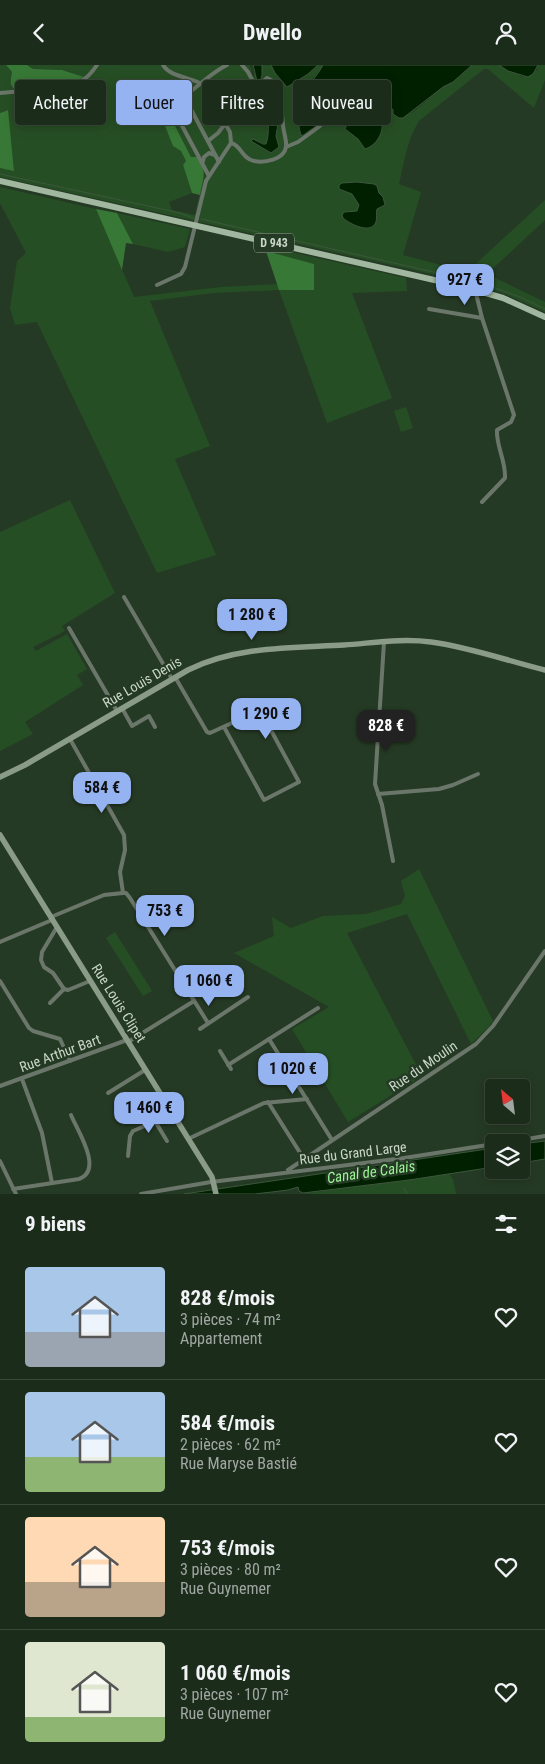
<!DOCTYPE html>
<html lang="fr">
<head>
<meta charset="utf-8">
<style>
	:root { --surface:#1c2c1b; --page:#293828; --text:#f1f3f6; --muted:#a0a7a3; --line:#3a483a; --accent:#95b2f1 }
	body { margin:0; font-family:"Roboto Condensed",sans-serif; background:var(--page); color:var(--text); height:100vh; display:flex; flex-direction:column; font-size:19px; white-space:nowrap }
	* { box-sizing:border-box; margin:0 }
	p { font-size:16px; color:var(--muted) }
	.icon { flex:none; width:28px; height:28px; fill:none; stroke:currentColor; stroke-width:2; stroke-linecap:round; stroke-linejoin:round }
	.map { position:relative; height:1129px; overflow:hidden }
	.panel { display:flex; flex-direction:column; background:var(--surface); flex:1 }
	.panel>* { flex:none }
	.banner { position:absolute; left:15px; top:15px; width:515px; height:45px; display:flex; gap:10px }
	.needle { width:32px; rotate:332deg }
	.tools { position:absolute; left:485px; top:1014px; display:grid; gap:10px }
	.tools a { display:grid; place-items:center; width:45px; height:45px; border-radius:5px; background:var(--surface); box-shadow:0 2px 12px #0003,0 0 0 1px var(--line); font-size:25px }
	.price { position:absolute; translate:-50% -42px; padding:0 11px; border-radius:10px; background:var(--accent); color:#111; font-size:16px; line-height:32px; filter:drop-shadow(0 1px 2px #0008) }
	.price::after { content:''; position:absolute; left:50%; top:30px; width:15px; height:11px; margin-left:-8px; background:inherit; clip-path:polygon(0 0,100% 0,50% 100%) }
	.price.active { background:#222; color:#fff }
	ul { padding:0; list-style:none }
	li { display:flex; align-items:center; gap:15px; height:125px; padding:0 25px }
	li+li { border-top:1px solid var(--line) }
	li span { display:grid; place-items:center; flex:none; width:140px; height:100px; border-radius:5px; color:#555 }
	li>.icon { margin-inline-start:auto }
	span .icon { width:60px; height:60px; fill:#fffc; stroke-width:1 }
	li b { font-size:21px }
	h2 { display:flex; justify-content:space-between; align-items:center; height:60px; padding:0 25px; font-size:21px }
	.pill { padding:0 18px; border-radius:5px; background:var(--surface); box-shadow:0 2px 12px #0003,0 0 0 1px var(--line); font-size:18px; line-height:45px }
	.pill.active { background:var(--accent); color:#111 }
	header { display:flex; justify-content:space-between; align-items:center; height:65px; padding:0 25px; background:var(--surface); font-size:22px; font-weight:700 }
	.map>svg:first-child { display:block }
	.green { fill:#264e24; fill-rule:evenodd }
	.forest { fill:#387836 }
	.water { fill:#002000; stroke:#3c573c }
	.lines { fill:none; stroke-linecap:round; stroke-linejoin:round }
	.stream { stroke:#3c573c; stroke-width:1 }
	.street { stroke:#6b766a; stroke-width:4 }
	.secondary { stroke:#8a9b88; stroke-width:5.5 }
	.primary { stroke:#a1b79f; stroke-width:6 }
	.labels { text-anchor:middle; stroke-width:5; stroke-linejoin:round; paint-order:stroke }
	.shield { fill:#253a24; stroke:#98a897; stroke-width:1 }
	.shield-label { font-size:12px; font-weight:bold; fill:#c9d7c8 }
	.street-label { font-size:14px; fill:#c9d7c8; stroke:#253a24 }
	.water-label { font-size:15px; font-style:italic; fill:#9df598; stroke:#253a24 }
</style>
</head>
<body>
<header><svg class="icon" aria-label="back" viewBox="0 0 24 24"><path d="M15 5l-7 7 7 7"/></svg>Dwello<svg class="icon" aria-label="person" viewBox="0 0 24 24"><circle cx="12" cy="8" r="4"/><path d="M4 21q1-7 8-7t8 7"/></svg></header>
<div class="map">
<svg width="545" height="1129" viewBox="0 0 545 1129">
	<rect width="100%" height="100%" fill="#253a24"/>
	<!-- green -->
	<g class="green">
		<path d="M0,0h6l6,7v15l2,2c23,-1 49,0 70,-12l-22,-7 -29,-1 -6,-4h223l3,12 7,-12h11l4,8 12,14 21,-13 10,-9h5c-4,7 -21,26 -22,30 -2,8 -2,16 -5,25l3,2 1,10 2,4 15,-11 27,-11 16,-18 9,-3 3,1 11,12h7l5,10 4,2c15,-2 32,-23 45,-32 9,-7 20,-11 28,-21h27l24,12 14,-7 1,-5h7v15l-11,28 -46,-39h-4l-65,52c-12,19 -15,42 -20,63l22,8 -18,63 64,17 78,-72v20l-58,54 58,28v10l-40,-18 -38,-12 -467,-105v-9l14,2 -7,-60 -7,3zM271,32l5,13 2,16 -2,10 3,11 -10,5 -18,-13 15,5c5,-12 0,-20 4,-31l-7,-15zM159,43l10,5 22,44 14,18 -3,8 -7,32 -23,-5 -3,-8 23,-9 -9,-28 3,-4z"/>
		<polygon points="0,122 96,144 134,232 221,222 277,219 280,225 314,199 266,186 264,181 406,213 407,226 352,228 392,333 327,358 279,225 214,228 150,236 210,381 175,394 216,490 157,508 37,257 15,260 10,243 17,196 26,188 0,138"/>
		<polygon points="117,148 190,164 185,182 168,187 133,179"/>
		<polygon points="406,342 413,363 401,367 394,346"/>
		<polygon points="70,435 115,528 62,561 65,566 33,582 36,586 67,569 87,604 77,610 83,620 25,657 33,669 0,686 0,467"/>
		<polygon points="419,804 493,956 488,963 471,979 407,849 347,868 422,1011 348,1057 292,964 329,942 234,888 274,871 272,852 291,863 323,851 366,849 401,839 405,831 401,816"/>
		<polygon points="115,867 152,926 143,931 106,873"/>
		<polygon points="449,1109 453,1114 456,1129 303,1129"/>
	</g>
	<!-- forest -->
	<g class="forest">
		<path d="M6,0h21l6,4 29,1 22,7c-21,11 -46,11 -70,12 -5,-4 -3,-11 -2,-17z"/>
		<path d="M167,39l4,8 -2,2 22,43h6c11,16 6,20 3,38l-8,-2 -9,-28 3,-4 -5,-10 -8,-5 -15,-38z"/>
		<polygon points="8,45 14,106 0,103 0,48"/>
		<polygon points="96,144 117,148 133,179 126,178 122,205"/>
		<polygon points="266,186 314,199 314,225 279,225"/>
	</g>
	<!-- water -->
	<g class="water">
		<polygon points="253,0 262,0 262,10 260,17 257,16"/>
		<polygon points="271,0 318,0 308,9 287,22 275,8"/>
		<path d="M323,0h149l-19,17 -10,5 -40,31h-4l-6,-4v-4l-3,-4h-3l-1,2c-4,-4 -9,-12 -15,-14 -10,-4 -24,18 -31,24h-6l-3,4c-11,-1 -20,8 -29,14 -4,-6 -1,-10 -7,-18 2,-5 6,-23 8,-26 7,-9 15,-17 20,-27z"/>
		<polygon points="499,0 538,0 533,9 528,12 508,6"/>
		<path d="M265,26l6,6 5,9 2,17 -2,13 3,11 -8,6 -20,-12 2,-2 10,5h3c4,-11 1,-20 4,-31l-7,-15v-6z"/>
		<path d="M371,42c19,8 12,37 -6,42l-7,-10 -13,-10c4,-13 15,-16 26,-22z"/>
		<path d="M357,117l17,2 3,2 2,7 4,4 2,8 -8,4c-1,4 0,9 -1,13 -5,13 -26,2 -33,-4l-1,-3 2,-3 13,-1 2,-6 -7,-11 -13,-5v-4l3,-2z"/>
		<polygon points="545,1076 545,1094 521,1098 521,1079"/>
		<polygon points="494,1083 494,1102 409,1115 303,1128 299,1126 298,1122 288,1125 255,1129 184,1129"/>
	</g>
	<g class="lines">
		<!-- stream -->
		<g class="stream">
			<polyline points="0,109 180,148 193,153"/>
			<polyline points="201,154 473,216"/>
			<polyline points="479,217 520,232 545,244"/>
			<polyline points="404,1123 407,1129"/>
		</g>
		<!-- street -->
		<g class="street">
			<path d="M0,28c20,-2 64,-2 81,-12 7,-3 12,-10 16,-16"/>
			<path d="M183,32c15,-10 29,-25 44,-32"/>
			<polyline points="208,76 218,68 225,59"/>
			<path d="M231,78c10,2 11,16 23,18 10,2 30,-1 32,-14 1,-7 -3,-16 -3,-23 -2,-20 -3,-26 -12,-44l-4,-2 -9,8 -3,-1 -7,-13 -6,-7"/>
			<polyline points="286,82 298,77 320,61"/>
			<polyline points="203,96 204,92 209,88 215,90"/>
			<polyline points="209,111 172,42 171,34 174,30 182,31 185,33 219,97"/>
			<path d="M157,220l24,-11 4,-7 21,-86 25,-38 -1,-11 -28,-48c-12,-7 -32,-7 -39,-19"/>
			<polyline points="429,244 482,253 475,224 476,214"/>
			<path d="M482,437l23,-24c1,-17 -9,-32 -8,-48l14,-8 3,-7 -32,-97"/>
			<polyline points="124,532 172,614"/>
			<polyline points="69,563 117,646"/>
			<polyline points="384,577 375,719 382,740 393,796"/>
			<polyline points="175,612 207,667 210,668 260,645 299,717 264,735 224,662"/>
			<polyline points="122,643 132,661 149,651 155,662"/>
			<polyline points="70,674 124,770 125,785 120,807 123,828"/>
			<polyline points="378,729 439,724 453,720 478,709"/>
			<polyline points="123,828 126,828 130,833 208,958"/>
			<polyline points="51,852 104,830 123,828"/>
			<polyline points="57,862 42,887 41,895 44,902 53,908 64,924"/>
			<polyline points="0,877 52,855"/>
			<polyline points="0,916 29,963 33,966 60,974 70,996"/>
			<polyline points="50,938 64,924 68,925 90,916"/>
			<polyline points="200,964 248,932"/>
			<polyline points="269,974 332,1075"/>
			<polyline points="128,977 194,936"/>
			<polyline points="220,986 231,1004"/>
			<polyline points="228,1000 318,943"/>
			<polyline points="22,1014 42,1068 52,1118"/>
			<polyline points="0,1021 127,975"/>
			<polyline points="108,1028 145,1005"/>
			<polyline points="268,1037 304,1094"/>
			<polyline points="155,1056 167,1076"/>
			<polyline points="188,1074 264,1038 307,1034"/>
			<polyline points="503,1078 545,1071"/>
			<polyline points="128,1091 130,1071 133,1066 172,1049"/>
			<polyline points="0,1096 16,1129"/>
			<polyline points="288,1105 476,979 493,961 545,886"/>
			<path d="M13,1124l66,-10c25,-9 -2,-49 -8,-64"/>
			<polyline points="141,1129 211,1117 404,1093 494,1079"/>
		</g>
		<!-- secondary -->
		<g class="secondary">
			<path d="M0,712l25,-12 163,-95c48,-24 104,-22 156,-25 29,-2 58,-7 87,-3 38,5 77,19 114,28"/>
			<polyline points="0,770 212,1112 216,1129"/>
		</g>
		<!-- primary -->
		<polyline class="primary" points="0,116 465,222 503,233 545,252"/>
	</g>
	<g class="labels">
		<!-- shield labels -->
		<rect class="shield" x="254" y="168.5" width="40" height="19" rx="4"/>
		<g class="shield-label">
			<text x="274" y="182">D 943</text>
		</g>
		<!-- street labels -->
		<g class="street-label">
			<text transform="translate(142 617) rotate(-30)" y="5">Rue Louis Denis</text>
			<text transform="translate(119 938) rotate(58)" y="5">Rue Louis Clipet</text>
			<text transform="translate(60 988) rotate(-20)" y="5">Rue Arthur Bart</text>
			<text transform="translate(423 1001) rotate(-34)" y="5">Rue du Moulin</text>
			<text transform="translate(353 1088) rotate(-7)" y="5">Rue du Grand Large</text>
		</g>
		<!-- water labels -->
		<g class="water-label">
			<text transform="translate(371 1107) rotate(-8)" y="5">Canal de Calais</text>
		</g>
	</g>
</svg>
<div class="tools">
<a><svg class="needle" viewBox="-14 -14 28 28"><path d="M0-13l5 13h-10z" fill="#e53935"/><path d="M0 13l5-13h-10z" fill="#a0a7a3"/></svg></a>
<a><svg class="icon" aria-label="layers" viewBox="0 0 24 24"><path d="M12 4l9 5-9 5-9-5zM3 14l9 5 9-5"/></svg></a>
</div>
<b class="price" style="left:465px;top:241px">927 €</b>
<b class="price" style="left:252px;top:576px">1 280 €</b>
<b class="price" style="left:266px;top:675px">1 290 €</b>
<b class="price active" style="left:386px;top:687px">828 €</b>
<b class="price" style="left:102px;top:749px">584 €</b>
<b class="price" style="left:165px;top:872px">753 €</b>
<b class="price" style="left:209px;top:942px">1 060 €</b>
<b class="price" style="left:293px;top:1030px">1 020 €</b>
<b class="price" style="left:149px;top:1069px">1 460 €</b>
<div class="banner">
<a class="pill">Acheter</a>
<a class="pill active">Louer</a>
<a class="pill">Filtres</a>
<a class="pill">Nouveau</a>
</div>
</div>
<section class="panel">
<h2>9 biens<svg class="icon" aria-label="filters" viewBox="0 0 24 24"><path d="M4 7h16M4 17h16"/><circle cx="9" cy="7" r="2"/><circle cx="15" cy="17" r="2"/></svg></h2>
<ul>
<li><span style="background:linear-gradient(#a9c7e8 65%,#9aa5b1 0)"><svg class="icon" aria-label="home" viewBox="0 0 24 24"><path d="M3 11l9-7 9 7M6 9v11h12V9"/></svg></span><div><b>828 €/mois</b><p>3 pièces · 74 m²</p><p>Appartement</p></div><svg class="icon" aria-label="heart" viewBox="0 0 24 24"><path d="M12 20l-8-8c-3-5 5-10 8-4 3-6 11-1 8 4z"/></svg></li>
<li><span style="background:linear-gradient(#a9c7e8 65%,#8fb573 0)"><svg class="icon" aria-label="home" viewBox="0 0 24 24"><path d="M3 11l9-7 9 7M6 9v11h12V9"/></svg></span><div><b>584 €/mois</b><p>2 pièces · 62 m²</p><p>Rue Maryse Bastié</p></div><svg class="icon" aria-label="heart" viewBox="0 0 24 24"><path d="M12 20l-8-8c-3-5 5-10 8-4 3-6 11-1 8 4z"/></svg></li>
<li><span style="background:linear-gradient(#ffd9b3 65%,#b9a48a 0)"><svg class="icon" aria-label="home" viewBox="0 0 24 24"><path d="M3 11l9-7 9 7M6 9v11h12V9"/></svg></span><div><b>753 €/mois</b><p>3 pièces · 80 m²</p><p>Rue Guynemer</p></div><svg class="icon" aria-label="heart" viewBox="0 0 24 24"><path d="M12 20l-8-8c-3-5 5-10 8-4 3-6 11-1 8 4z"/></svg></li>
<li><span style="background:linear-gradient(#dfe7d0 75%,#8fb573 0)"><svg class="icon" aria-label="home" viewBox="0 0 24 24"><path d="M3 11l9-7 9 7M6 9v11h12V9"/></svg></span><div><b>1 060 €/mois</b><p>3 pièces · 107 m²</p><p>Rue Guynemer</p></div><svg class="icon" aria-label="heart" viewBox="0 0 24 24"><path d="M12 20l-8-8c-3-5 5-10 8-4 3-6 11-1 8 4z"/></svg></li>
</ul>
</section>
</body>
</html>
